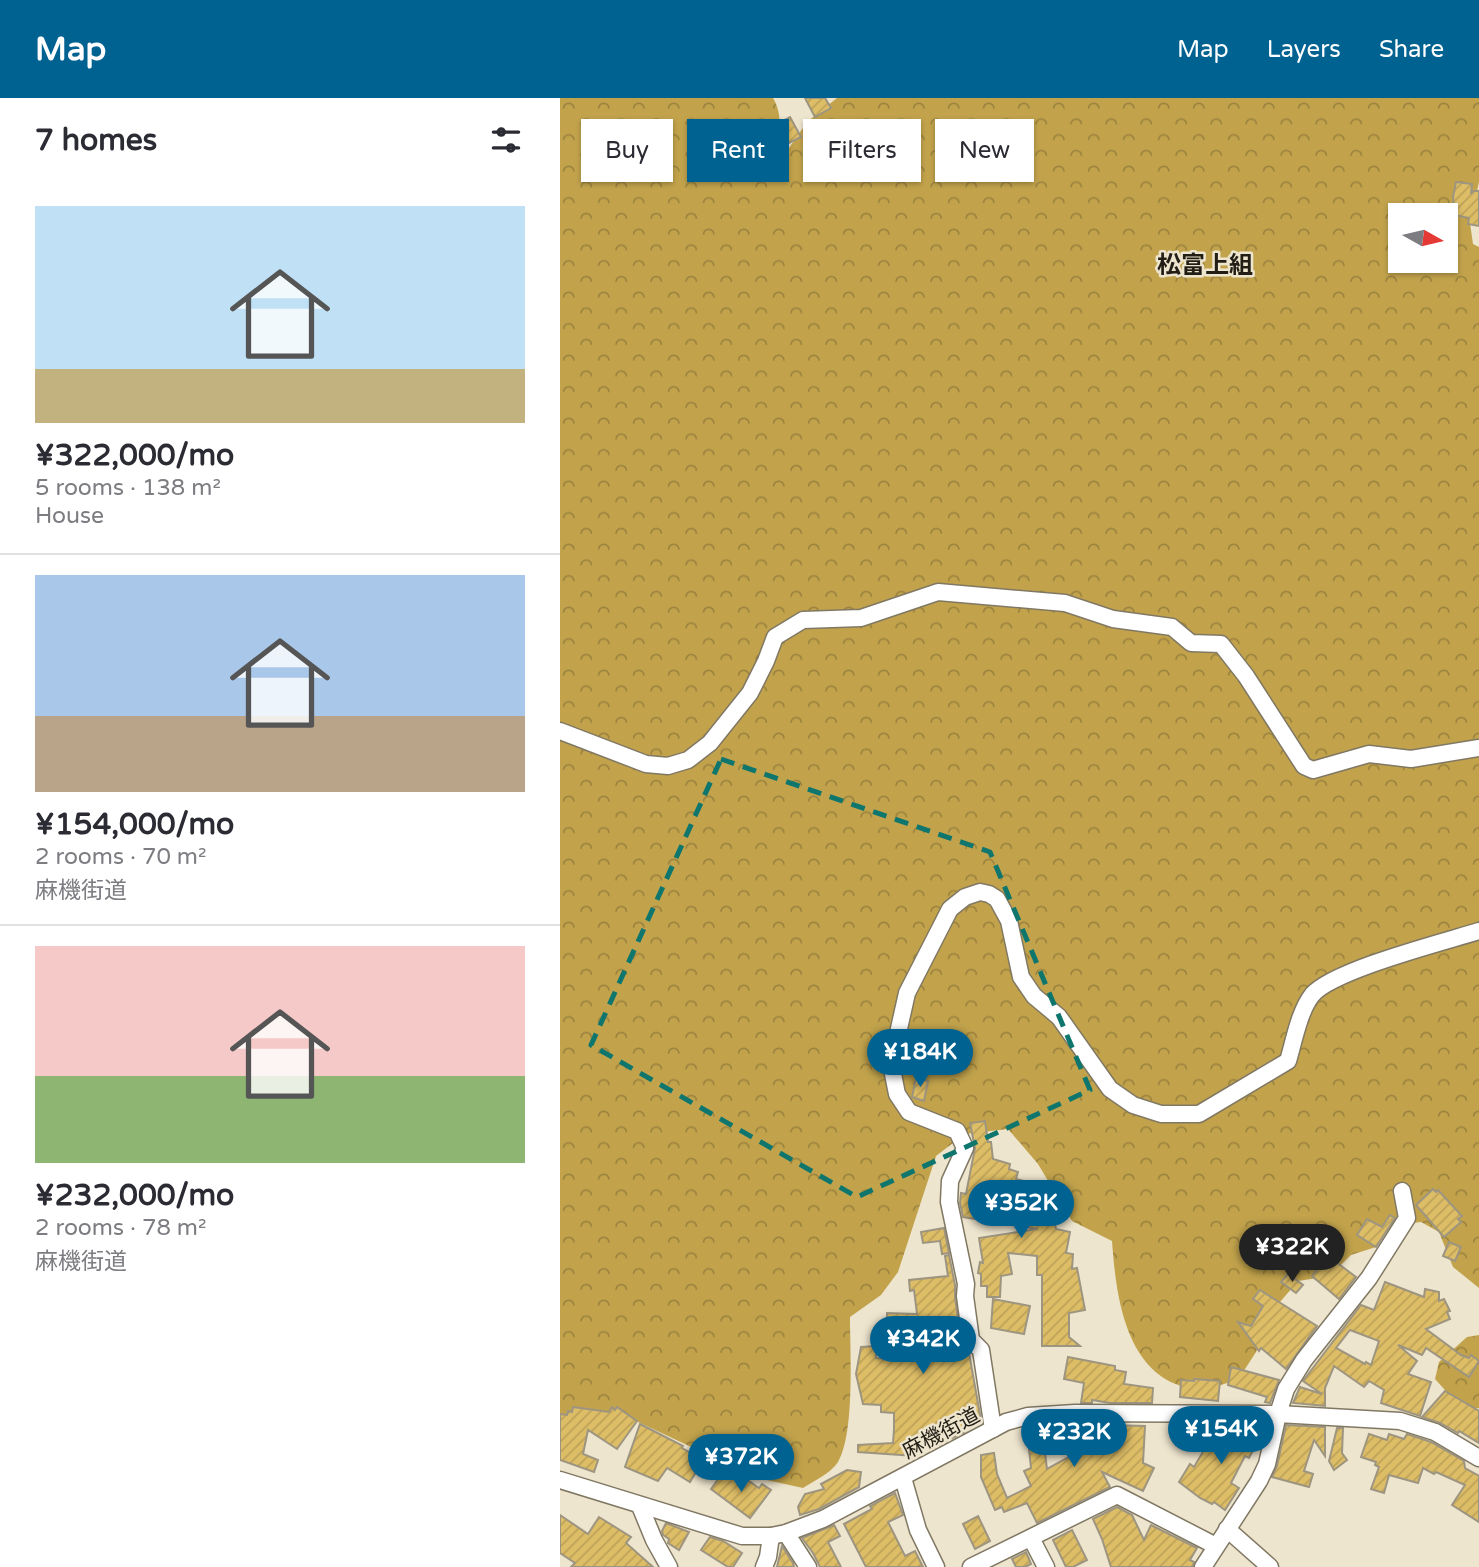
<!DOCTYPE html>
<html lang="en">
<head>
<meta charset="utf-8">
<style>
	:root { --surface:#fff; --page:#f7f7f7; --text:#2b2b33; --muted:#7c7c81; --line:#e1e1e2; --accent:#006291 }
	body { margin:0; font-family:"Varela Round","Noto Sans JP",sans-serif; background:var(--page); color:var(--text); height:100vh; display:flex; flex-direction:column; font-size:26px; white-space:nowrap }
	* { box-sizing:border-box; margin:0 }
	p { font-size:23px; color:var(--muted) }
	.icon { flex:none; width:38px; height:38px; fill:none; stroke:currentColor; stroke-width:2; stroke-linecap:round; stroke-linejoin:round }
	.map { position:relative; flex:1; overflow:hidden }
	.sheet { display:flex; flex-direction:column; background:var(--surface); width:560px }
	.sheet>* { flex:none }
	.banner { position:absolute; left:21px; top:21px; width:665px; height:63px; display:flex; gap:14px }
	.needle { width:46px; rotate:98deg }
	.fabs { position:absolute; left:828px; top:105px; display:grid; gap:14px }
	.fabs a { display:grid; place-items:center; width:70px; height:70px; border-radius:0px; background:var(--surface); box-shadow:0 2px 5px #0004; font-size:35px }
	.price { position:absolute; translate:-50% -60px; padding:0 16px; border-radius:24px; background:var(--accent); color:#fff; font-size:23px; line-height:46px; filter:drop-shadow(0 2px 4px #0008) }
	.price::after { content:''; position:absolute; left:50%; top:42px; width:21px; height:16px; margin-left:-10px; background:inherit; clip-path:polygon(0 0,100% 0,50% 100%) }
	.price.current { background:#222; color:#fff }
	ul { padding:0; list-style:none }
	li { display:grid; align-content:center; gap:14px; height:371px; padding:0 35px }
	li+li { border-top:2px solid var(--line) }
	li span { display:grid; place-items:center; height:217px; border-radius:0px; color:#555 }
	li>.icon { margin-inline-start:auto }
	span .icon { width:126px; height:126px; fill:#fffc; stroke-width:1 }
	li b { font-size:30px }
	h2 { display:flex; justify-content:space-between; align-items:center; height:84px; padding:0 35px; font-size:30px }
	.tag { padding:0 24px; border-radius:0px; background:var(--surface); box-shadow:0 2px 5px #0004; font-size:24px; line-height:63px }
	.tag.current { background:var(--accent); color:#fff }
	header { display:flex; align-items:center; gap:42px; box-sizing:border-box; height:98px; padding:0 35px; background:var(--accent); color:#fff }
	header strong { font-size:33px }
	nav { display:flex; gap:38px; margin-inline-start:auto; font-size:24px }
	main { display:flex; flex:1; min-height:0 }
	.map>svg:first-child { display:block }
	.forest { fill:url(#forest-crowns); fill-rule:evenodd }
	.building { fill:url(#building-hatch); stroke:#9d9580; stroke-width:2; fill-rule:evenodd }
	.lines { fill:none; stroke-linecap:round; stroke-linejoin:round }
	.minor-casing { stroke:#807863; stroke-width:19 }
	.minor { stroke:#fff; stroke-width:16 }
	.marked { fill:none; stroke:#0f766e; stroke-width:5; stroke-dasharray:14 9; stroke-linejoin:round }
	.labels { text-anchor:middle; stroke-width:5; stroke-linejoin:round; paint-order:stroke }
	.street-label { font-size:21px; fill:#221e16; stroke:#eee5ce }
	.quarter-label { font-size:24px; font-weight:bold; fill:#221e16; stroke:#eee5ce }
</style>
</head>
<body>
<header>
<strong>Map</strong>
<nav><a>Map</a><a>Layers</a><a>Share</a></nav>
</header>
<main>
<section class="sheet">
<h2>7 homes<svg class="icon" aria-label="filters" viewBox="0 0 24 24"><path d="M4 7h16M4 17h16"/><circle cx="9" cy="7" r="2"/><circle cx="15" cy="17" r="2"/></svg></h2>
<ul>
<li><span style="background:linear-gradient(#bfe0f5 75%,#c2b280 0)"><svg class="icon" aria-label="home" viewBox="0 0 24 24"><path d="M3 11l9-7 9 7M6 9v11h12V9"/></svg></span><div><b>¥322,000/mo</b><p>5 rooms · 138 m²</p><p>House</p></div></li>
<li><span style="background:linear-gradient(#a9c7e8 65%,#b9a48a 0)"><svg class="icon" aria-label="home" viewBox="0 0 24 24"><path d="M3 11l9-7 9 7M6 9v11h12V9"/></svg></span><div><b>¥154,000/mo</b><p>2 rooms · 70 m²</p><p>麻機街道</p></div></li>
<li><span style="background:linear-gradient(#f6c9c9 60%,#8fb573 0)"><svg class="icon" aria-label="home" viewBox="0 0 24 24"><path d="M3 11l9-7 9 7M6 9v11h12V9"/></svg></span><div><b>¥232,000/mo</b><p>2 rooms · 78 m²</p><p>麻機街道</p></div></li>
</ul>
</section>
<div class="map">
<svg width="919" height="1469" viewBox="0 0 919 1469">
	<defs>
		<pattern id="forest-crowns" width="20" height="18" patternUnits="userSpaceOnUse" patternTransform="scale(1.75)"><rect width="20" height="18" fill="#c2a34c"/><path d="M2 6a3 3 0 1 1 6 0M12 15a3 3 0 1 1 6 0" fill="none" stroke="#9d843e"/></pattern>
		<pattern id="building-hatch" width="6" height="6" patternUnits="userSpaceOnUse" patternTransform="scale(1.75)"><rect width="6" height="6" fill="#ddbd66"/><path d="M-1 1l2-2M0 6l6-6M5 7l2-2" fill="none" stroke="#bda258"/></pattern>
	</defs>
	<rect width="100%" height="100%" fill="#eee5ce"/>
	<!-- forest -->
	<g class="forest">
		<path d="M0,0h213c12,20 5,45 5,66l29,-42 30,-24h642v84l-9,41 3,21 6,3v1041l-26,-21 -14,-35 -18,-10 -31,4 -14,21 -25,8 -21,21 -32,5 -24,28 -18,43 -18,28c-13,3 -30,11 -43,9 -69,-9 -79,-92 -83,-148l-40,-20 -34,-57 -30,-35 -43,5 -29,22 -38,116 -17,23 -31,22c0,35 5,116 -12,145 -7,11 -24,19 -35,26l-46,-10 -121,-57h-76zM840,117h46v46h-46z"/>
		<polygon points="919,1237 919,1310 903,1312 875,1281 879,1264 907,1239"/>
	</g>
	<!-- building -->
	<g class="building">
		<polygon points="245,0 265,0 271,10 255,19"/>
		<polygon points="230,19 241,39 229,45 219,25"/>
		<polygon points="896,84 912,86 911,96 913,93 919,93 919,128 908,126 909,120 895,117 893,99"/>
		<polygon points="356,980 368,983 364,1003 352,999"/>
		<polygon points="425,1023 428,1044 431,1044 433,1061 450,1066 449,1071 458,1074 456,1081 464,1083 460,1096 463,1110 484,1106 486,1114 492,1113 496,1131 510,1134 506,1155 513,1156 512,1171 517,1170 525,1212 509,1215 509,1239 520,1248 482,1248 482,1177 477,1177 477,1158 448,1155 452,1176 441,1178 440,1199 427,1199 427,1188 421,1188 421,1176 418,1175 420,1164 423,1165 419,1140 478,1131 403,1119 400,1105 401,1095 406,1096 415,1050 410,1025"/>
		<polygon points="873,1091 876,1094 878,1092 902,1118 898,1121 901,1124 884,1139 856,1107"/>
		<polygon points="830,1117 835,1120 816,1149 797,1137 807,1121 822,1129"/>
		<polygon points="384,1130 389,1155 382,1156 380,1143 363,1145 361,1134"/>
		<polygon points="889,1144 901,1149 895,1163 883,1158"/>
		<polygon points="389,1157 395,1187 395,1199 401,1243 409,1255 421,1322 402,1325 406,1334 376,1347 356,1345 355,1358 298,1354 298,1347 333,1345 334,1331 334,1315 321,1314 321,1307 303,1306 296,1276 301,1249 316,1248 316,1260 340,1262 341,1255 361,1256 361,1251 389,1252 385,1230 357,1232 356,1228 327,1226 327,1215 357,1216 354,1192 350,1193 349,1182 388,1178 385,1158"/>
		<polygon points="768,1158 796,1179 779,1201 752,1178"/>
		<polygon points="728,1176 743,1187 736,1195 721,1184"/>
		<path d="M825,1184l39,15 1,-8 14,3v9l5,-2 6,12 -3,1 3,7 -24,10 35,26 8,3 2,-3 8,6 -10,16 -43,-29 -4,7 -24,-10 19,16 -9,13 23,8 -11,34 -39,-13 3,-13 -15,-9 -5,6 -30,-21 -9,22v18l-32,-3 7,-16 22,7 -19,-13 58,-76 13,5zM790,1232l29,11 -8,24 -5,-3 -1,2 -29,-16z"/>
		<polygon points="700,1192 757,1228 726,1271 701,1250 699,1253 678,1224 691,1228 703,1208 693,1201"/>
		<polygon points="433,1201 470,1208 464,1236 431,1230"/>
		<polygon points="508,1259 555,1268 555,1272 566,1274 564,1286 593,1290 592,1305 550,1305 532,1302 532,1305 521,1305 524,1285 504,1281"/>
		<polygon points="671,1269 719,1282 710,1305 705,1304 707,1299 668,1287"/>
		<polygon points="634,1281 660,1283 658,1303 620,1299 621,1282 634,1283"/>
		<polygon points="885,1293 919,1313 919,1345 899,1333 898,1335 880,1325 862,1319"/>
		<polygon points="13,1309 49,1314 52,1309 55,1312 57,1309 77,1323 57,1351 28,1332 23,1356 38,1362 34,1374 0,1362 0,1316 7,1317 8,1313 12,1314"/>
		<polygon points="80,1326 123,1348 122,1350 138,1359 134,1367 139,1369 130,1384 107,1370 98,1383 65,1369"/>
		<polygon points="510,1326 585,1328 583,1365 594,1370 583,1393 542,1374 550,1389 477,1425 467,1405 444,1414 442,1409 435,1412 421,1379 421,1357 434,1355 437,1376 447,1400 471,1388 464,1373 471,1370 467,1332 482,1330 487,1371 509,1359"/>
		<polygon points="678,1326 700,1328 698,1343 689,1360 685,1358 671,1385 679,1390 665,1412 654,1404 652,1406 640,1400 619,1384 630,1366 634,1369 654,1335 675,1344"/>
		<polygon points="726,1327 765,1329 765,1358 754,1342 744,1373 753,1376 749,1389 712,1379 717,1368"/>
		<polygon points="777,1330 783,1330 782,1355 787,1362 774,1372 769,1363"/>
		<polygon points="809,1336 827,1342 829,1336 844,1341 847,1336 871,1344 904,1363 905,1370 919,1378 919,1424 892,1407 905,1387 876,1374 874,1376 863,1370 858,1385 829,1377 824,1395 811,1391 819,1369 815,1367 816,1364 801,1359"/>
		<polygon points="287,1372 301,1374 299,1389 259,1411 240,1417 238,1409 245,1396 264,1391 261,1386"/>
		<polygon points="169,1376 183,1386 186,1381 199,1390 202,1386 211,1392 190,1420 151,1391 161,1377 166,1380"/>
		<polygon points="335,1395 343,1417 328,1424 345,1458 355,1453 363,1469 306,1469 284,1426 312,1411 310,1408"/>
		<polygon points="557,1409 572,1417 584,1442 591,1427 637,1450 630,1462 634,1464 633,1469 551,1469 542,1441 533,1421"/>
		<polygon points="0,1417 28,1436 39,1419 71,1439 66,1445 93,1469 11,1469 15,1465 0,1455"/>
		<polygon points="418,1418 430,1443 415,1451 403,1426"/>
		<polygon points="106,1425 129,1434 119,1452 108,1445 109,1441 103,1437 102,1433"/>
		<polygon points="274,1427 280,1438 268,1444 281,1469 260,1469 253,1455 242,1440"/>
		<polygon points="512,1432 527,1462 513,1469 506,1469 493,1442"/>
		<polygon points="150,1439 163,1443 182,1455 173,1469 168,1469 141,1452"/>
		<polygon points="222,1448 233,1465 234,1469 217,1469"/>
		<polygon points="466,1454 471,1466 465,1469 456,1469 452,1461"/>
	</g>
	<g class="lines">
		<!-- minor casing -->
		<g class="minor-casing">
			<g id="minor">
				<polyline points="0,633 86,666 108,668 128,662 150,645 190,595 206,563 215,539 243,522 301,520 378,494 505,505 553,521 612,529 631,545 661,546 686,578 744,668 753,672 809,656 851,661 919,650"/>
				<path d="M433,1331l-12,-79 -10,-10 -6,-44 1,-12 -17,-82 1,-21 15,-33 -8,-17 -48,-19 -12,-18 -4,-20 3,-32 11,-49 43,-84 15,-12 15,-5 9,2 8,5 12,22 12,56 13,19 25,21 51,72 23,16 28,9h38l89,-53c6,-20 11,-49 24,-66 21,-25 132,-53 167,-64"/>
				<polyline points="343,1380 358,1432 376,1469"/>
				<polyline points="0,1382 182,1438 211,1438 226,1435 263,1421 446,1324 468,1318 515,1315 718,1316 840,1323 875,1334 919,1360"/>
				<polyline points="80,1408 94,1442 109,1469"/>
				<polyline points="667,1431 710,1469"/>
				<polyline points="226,1435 248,1469"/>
				<polyline points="471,1440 486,1469"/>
				<polyline points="204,1469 208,1459 211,1438"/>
				<polyline points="411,1469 557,1397 656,1448"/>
				<polyline points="643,1469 699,1383 707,1366 718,1316 726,1291 744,1262 809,1180 847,1120 842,1093"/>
			</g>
		</g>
		<!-- minor -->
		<use href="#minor" class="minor"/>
	</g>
	<!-- marked area -->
	<path class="marked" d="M161,661l269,93 100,238 -233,107 -266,-152z"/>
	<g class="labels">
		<!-- street labels -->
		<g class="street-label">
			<text transform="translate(381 1335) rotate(-28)" y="7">麻機街道</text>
		</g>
		<!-- quarter labels -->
		<g class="quarter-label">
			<text x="645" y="175">松富上組</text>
		</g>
	</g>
</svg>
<div class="fabs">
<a><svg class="needle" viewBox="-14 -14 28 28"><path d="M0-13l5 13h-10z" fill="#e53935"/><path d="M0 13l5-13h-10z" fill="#7c7c81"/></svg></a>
</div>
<b class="price" style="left:360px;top:991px">¥184K</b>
<b class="price" style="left:461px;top:1142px">¥352K</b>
<b class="price current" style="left:732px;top:1186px">¥322K</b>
<b class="price" style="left:363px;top:1278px">¥342K</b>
<b class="price" style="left:661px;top:1368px">¥154K</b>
<b class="price" style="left:514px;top:1371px">¥232K</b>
<b class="price" style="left:181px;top:1396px">¥372K</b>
<div class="banner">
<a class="tag">Buy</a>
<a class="tag current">Rent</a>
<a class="tag">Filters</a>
<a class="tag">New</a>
</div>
</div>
</main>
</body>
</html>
